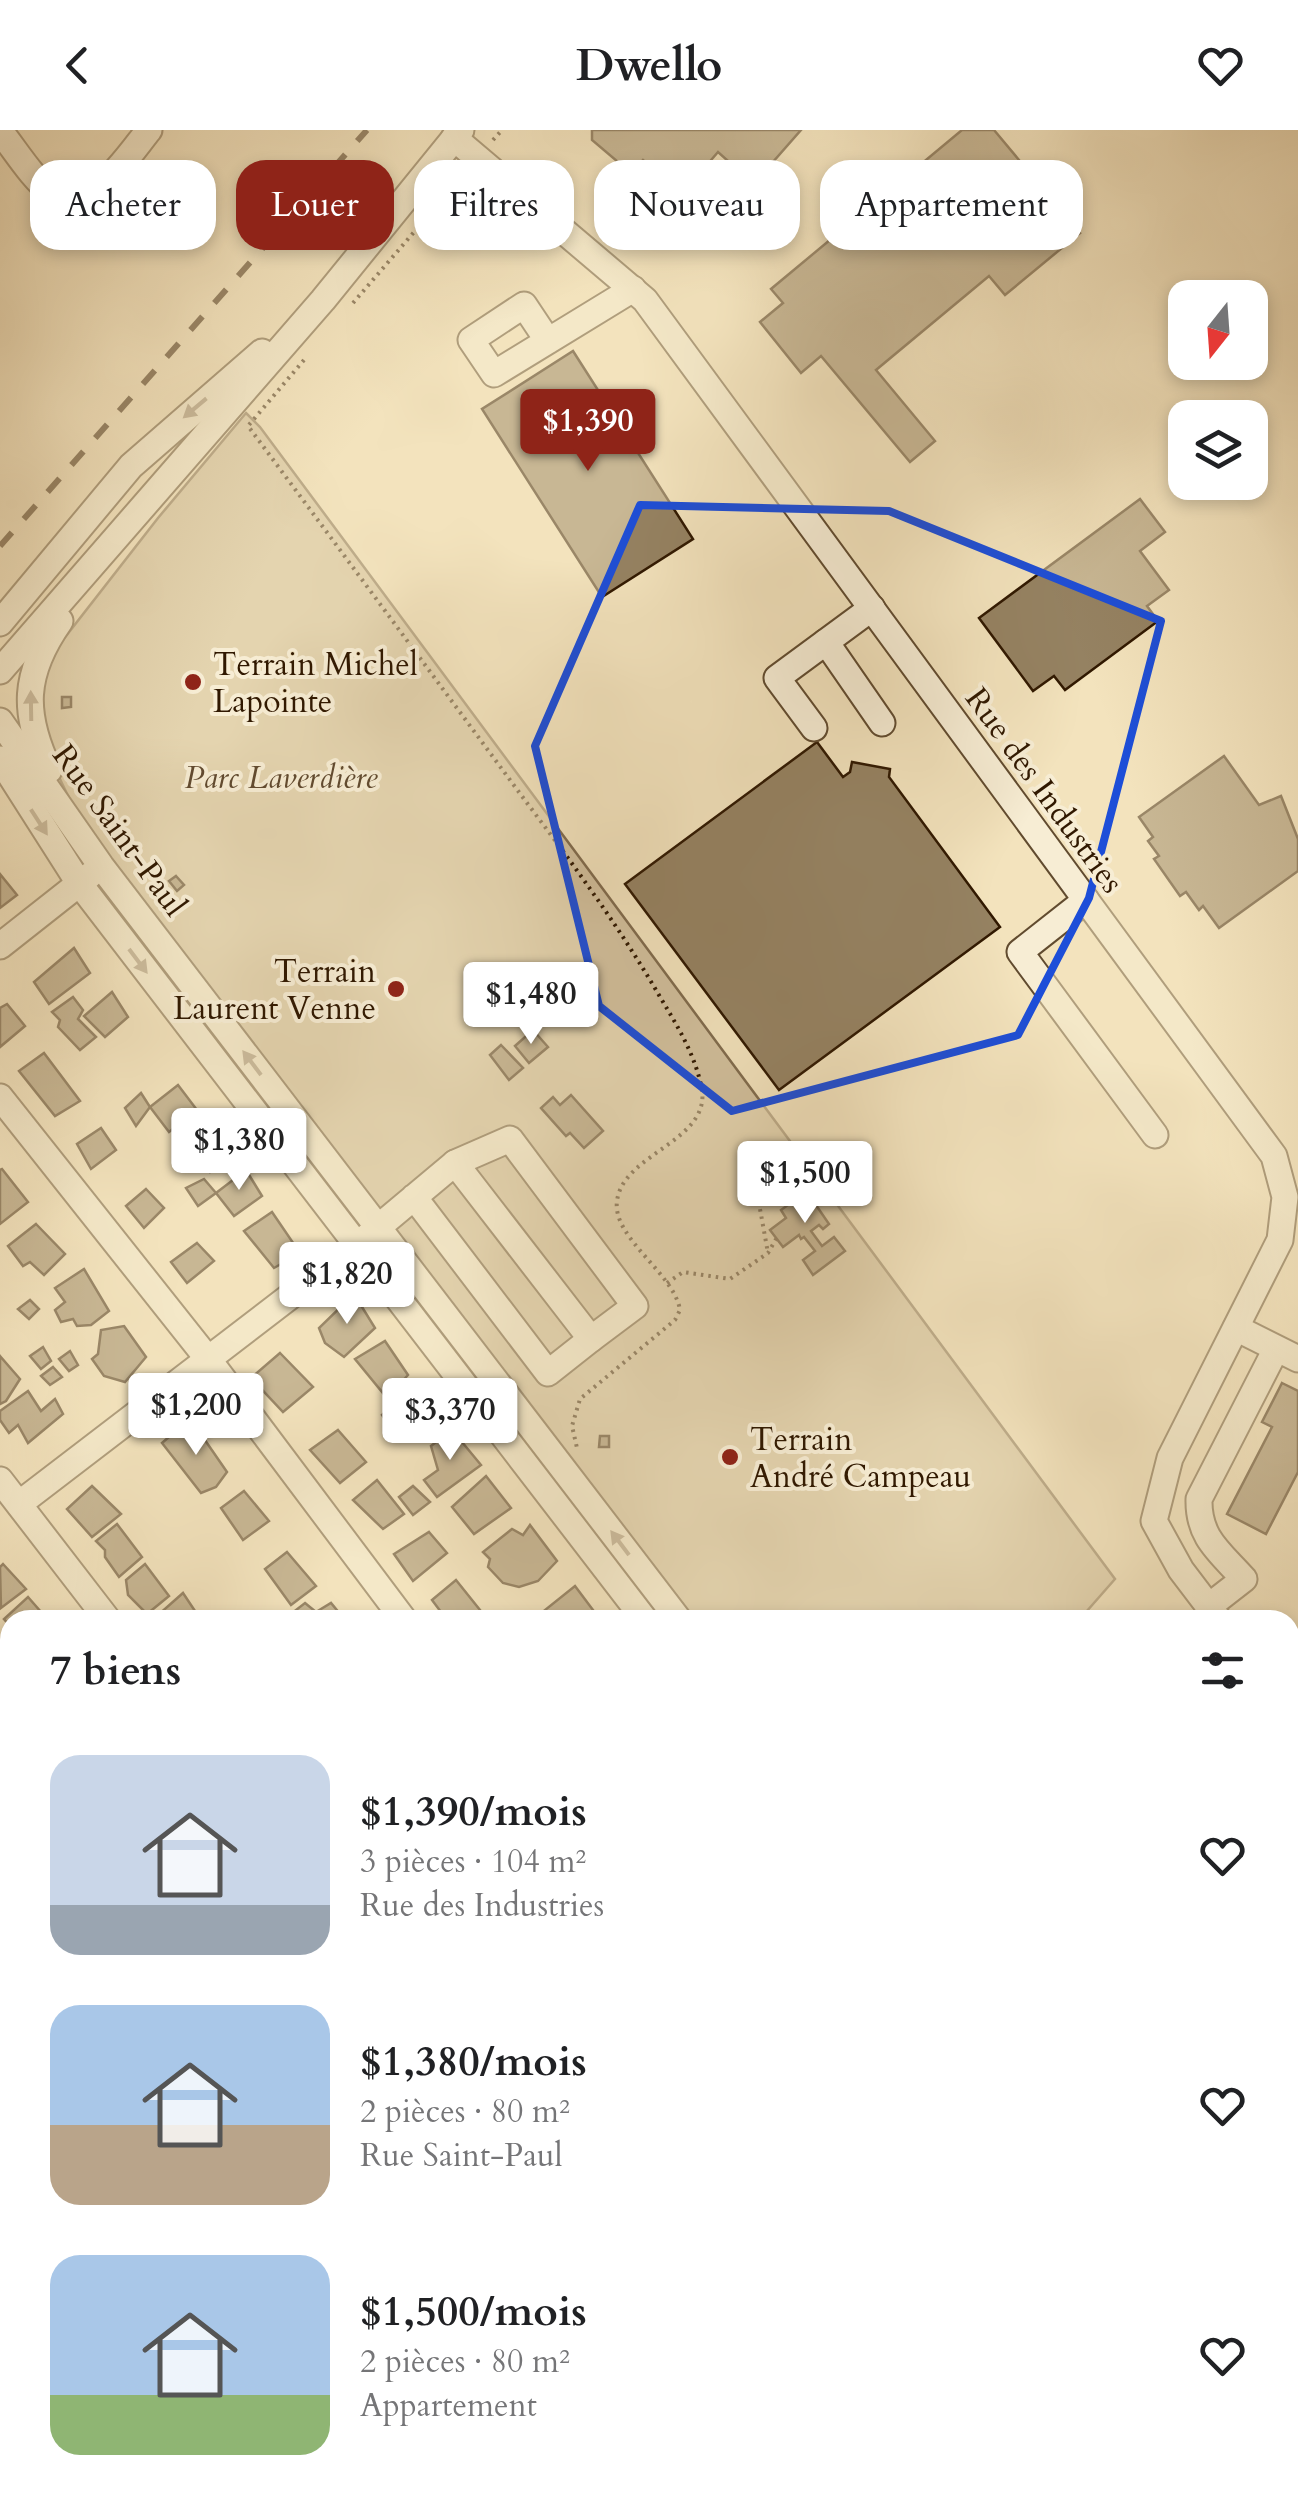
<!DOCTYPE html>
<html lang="fr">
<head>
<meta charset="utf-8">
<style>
	:root { --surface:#fff; --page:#f6f6f6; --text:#202124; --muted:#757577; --accent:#8f2418 }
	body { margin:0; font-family:Cardo,serif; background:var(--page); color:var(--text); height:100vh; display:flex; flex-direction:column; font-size:38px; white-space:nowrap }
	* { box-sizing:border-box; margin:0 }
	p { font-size:32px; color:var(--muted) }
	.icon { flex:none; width:55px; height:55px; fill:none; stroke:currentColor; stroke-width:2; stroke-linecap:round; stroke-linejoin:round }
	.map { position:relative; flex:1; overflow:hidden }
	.side { position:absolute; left:0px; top:1480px; width:1300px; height:892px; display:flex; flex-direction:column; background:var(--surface); border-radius:30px 30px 0 0; box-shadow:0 5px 15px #0003 }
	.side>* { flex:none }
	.guide { position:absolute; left:30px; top:30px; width:1240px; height:90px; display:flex; gap:20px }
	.needle { width:65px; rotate:197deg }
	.buttons { position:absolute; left:1168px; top:150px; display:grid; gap:20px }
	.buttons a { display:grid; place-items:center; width:100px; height:100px; border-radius:20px; background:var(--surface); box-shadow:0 5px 15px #0003; font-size:50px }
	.price { position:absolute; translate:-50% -85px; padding:0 22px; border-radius:10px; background:#fff; color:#222; font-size:32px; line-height:65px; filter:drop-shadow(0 2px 5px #0008) }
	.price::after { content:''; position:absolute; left:50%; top:60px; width:30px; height:22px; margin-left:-15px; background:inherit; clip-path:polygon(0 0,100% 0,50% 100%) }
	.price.selected { background:var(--accent); color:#fff }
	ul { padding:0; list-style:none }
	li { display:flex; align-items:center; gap:30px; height:250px; padding:0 50px }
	li span { display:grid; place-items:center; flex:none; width:280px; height:200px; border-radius:30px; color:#555 }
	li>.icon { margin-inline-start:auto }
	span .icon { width:120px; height:120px; fill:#fffc; stroke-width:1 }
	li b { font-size:42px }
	h2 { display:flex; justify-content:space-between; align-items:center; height:120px; padding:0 50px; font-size:42px }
	.tag { padding:0 35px; border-radius:30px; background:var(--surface); box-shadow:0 5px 15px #0003; font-size:35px; line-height:90px }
	.tag.selected { background:var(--accent); color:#fff }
	header { display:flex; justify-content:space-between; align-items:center; height:130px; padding:0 50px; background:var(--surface); font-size:45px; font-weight:800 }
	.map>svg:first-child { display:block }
	.green { fill:#d2c09d; stroke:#816c4e; stroke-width:2.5 }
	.building { fill:#958262; stroke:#301800; stroke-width:2.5 }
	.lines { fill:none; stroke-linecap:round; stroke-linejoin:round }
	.minor-casing { stroke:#614b2f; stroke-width:29 }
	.path { stroke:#301800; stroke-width:4; stroke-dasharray:2.5 5; stroke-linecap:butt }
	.minor { stroke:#f7edd4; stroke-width:25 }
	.rail { stroke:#301800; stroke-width:6; stroke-dasharray:18 18; stroke-linecap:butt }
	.oneway { fill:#9d8d75 }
	.marked { fill:none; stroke:#1d4ed8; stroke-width:8; stroke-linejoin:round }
	.poi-dot { fill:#8f2418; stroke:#f7edd4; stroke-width:4 }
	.labels { text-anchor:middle; stroke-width:8; stroke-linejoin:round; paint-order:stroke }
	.poi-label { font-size:32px; fill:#301800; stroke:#f7edd4; text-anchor:start }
	.park-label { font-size:32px; font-style:italic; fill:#614a2f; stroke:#f7edd4 }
	.street-label { font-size:32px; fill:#301800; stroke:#f7edd4 }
</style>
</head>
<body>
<header><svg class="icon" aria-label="back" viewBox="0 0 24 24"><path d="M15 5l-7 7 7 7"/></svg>Dwello<svg class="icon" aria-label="heart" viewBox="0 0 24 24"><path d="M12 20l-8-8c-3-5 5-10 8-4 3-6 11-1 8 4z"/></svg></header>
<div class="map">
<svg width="1298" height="2371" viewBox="0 0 1298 2371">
	<rect width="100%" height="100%" fill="#f3e3bd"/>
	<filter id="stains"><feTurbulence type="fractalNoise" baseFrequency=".002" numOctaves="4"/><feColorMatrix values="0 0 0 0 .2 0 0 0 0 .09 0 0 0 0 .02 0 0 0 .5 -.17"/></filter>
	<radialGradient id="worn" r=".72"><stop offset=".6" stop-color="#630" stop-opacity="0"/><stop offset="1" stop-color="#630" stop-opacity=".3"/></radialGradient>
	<!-- green -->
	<path class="green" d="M246,283l14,14 855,1152 -36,41h-392l-571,-743c-41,-69 -97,-141 -64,-223l106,-136z"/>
	<!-- building -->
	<g class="building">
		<polygon points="592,0 801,0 765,41 758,35 747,48 718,22 682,64 643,30 631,43 592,10"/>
		<polygon points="962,0 994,0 1080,103 1005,165 989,146 876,240 935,311 910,332 821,226 801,243 760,192 783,173 771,159"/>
		<polygon points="573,221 693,409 602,467 482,279"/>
		<polygon points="1140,369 1165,402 1140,421 1169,460 1147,476 1158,491 1065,560 1054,546 1033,561 979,488"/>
		<polygon points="62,567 71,567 71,577 62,578"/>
		<polygon points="817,612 843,647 850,642 852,632 890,639 889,647 1000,797 779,960 625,754"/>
		<polygon points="1224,626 1259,675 1281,666 1298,709 1298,741 1219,798 1203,776 1199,780 1186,762 1180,766 1154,729 1159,726 1148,711 1153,707 1139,687"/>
		<polygon points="0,744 17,765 0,778"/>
		<polygon points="176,746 184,755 177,761 169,751"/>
		<polygon points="74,818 90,843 49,874 34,852"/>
		<polygon points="112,862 128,887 105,907 84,886"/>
		<polygon points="73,867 83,880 78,889 96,907 80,920 58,897 60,890 52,882"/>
		<polygon points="7,874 25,896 0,917 0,878"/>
		<polygon points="533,900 548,917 529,933 515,916"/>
		<polygon points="501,915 523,938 509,950 490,925"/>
		<polygon points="44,923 80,971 55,986 19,941"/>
		<polygon points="178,955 197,980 169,1002 150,977"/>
		<polygon points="141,963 150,977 136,996 125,978"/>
		<polygon points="571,965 603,1001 584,1018 570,1003 566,1006 541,978 553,967 560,975"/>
		<polygon points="204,990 231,1022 210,1042 185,1010"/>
		<polygon points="101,998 116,1020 91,1039 77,1014"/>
		<polygon points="2,1039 28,1072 0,1094 0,1040"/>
		<polygon points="246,1040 262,1066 234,1086 216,1063"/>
		<polygon points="796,1046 829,1094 823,1099 819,1095 811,1101 822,1116 834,1107 845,1121 813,1145 803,1130 815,1121 804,1107 801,1109 799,1105 783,1117 770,1100 786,1088 781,1080 788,1075 777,1060"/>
		<polygon points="204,1049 216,1063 198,1076 186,1058"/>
		<polygon points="146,1059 164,1078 144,1098 126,1076"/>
		<polygon points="272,1082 300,1123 274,1138 244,1101"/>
		<polygon points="36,1094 65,1124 44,1145 30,1132 23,1136 8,1116"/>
		<polygon points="197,1113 214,1131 187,1153 171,1132"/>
		<polygon points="84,1139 109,1181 91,1195 77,1196 73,1189 61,1192 55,1180 65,1172 55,1158"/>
		<polygon points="354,1164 375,1198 344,1227 325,1213 319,1198"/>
		<polygon points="30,1170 39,1179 29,1189 18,1179"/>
		<polygon points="124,1196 146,1227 125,1252 104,1246 92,1229 98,1224 101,1200"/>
		<polygon points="385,1211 408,1245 387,1268 355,1229"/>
		<polygon points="43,1217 51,1231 41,1239 30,1226"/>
		<polygon points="70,1221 78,1235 69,1241 59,1229"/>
		<polygon points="280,1223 313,1257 283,1282 251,1248"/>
		<polygon points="0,1226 20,1249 6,1271 0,1274"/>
		<polygon points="53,1237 62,1247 50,1255 41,1246"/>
		<polygon points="1282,1253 1298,1261 1298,1342 1266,1404 1227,1384 1272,1297 1262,1292"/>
		<polygon points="412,1257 432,1283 397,1307 382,1285"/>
		<polygon points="28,1261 41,1281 55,1269 63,1284 28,1313 18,1295 9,1303 0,1290 0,1281"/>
		<polygon points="185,1293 198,1300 227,1342 216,1357 201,1363 162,1313"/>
		<polygon points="338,1300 366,1332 340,1353 310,1320"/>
		<polygon points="452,1300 481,1335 437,1367 424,1350 438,1340 431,1316"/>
		<polygon points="600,1306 609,1306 609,1317 599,1317"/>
		<polygon points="486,1346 511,1378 474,1404 452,1377"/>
		<polygon points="377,1350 404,1384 383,1399 353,1370"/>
		<polygon points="92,1356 121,1384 92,1407 67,1379"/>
		<polygon points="413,1356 430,1372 413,1385 399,1367"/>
		<polygon points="244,1361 269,1391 243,1410 221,1378"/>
		<polygon points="117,1394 142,1427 119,1447 105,1427 105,1420 96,1411"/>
		<polygon points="530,1395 557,1431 538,1451 519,1457 503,1453 488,1437 490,1429 483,1422 512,1399 523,1405"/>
		<polygon points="429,1402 447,1423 413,1451 394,1424"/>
		<polygon points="287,1422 316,1456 291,1475 265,1439"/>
		<polygon points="3,1434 26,1459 1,1478 0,1437"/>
		<polygon points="145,1434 169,1466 147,1484 128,1465 126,1450"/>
		<polygon points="456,1450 488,1490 447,1490 432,1470"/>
		<polygon points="575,1456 593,1480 581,1490 546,1490 540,1484"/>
		<polygon points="183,1463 201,1490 160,1490 158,1485"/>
		<polygon points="28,1467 48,1490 10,1490 10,1496 4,1489"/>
		<polygon points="305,1473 316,1482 331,1473 345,1490 289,1490 287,1487"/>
		<polygon points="10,1651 10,1695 0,1683 0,1659"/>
		<polygon points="1290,1685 1298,1695 1298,1755 1290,1761"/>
		<polygon points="0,1811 10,1815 9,1852 0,1848"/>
		<polygon points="0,1920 10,1920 10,1956 0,1954"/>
		<polygon points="10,2029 10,2065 0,2065 0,2030"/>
		<polygon points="1298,2114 1298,2185 1290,2192 1290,2120"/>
		<polygon points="0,2342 10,2356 10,2362 16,2365 9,2371 0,2371"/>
		<polygon points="128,2362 149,2362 139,2371 134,2371"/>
		<polygon points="289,2362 320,2362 325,2368 278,2371"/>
		<polygon points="366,2362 375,2369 356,2371"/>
		<polygon points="402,2362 438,2362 443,2370 398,2371 397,2367"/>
		<polygon points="544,2362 586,2362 592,2370 551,2371"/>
		<polygon points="717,2362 722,2362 729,2371 707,2371"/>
		<polygon points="825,2362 853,2362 841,2371 831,2371"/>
		<polygon points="868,2362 874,2362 880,2371 858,2371"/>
		<polygon points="1110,2362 1139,2362 1141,2365 1132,2371 1117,2371"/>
	</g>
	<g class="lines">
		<!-- minor casing -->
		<g class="minor-casing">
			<g id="minor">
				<path d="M0,1c16,20 32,47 52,62 35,28 78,-40 97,-63"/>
				<polyline points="454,8 645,170 1274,1026 1285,1067 1280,1110 1170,1328 1154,1391 1181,1440 1219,1490"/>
				<polyline points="548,211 524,175 471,210 494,244 633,159"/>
				<polyline points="0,493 131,336 262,222"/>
				<polyline points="826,512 882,593"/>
				<polyline points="0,541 323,170 461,0"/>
				<polyline points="0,591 101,736 679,1490"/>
				<polyline points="814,598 777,548 872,478"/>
				<polyline points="0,629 79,753 645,1490"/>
				<path d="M49,640c-27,-57 -26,-96 11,-149"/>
				<polyline points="1086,770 1020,822 1155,1005"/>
				<polyline points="0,816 90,745"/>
				<polyline points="0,967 208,1229 404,1490"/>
				<polyline points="455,1033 510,1009 635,1176 591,1209"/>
				<polyline points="1236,1198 1298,1229"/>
				<polyline points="0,1350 108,1490"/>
				<polyline points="19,1374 357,1115 455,1033 591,1209 548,1243 414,1067"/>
				<path d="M1208,1477l36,-28c-24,-27 -46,-41 -45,-80l77,-150"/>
				<polyline points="1290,1583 1298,1594"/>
				<polyline points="0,1733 10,1743"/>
				<polyline points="1290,1847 1298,1841"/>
				<polyline points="0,1993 10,1993"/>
				<polyline points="1290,2296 1298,2306"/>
				<polyline points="1290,2333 1298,2344"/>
				<polyline points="205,2362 211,2371"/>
				<polyline points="508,2362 514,2371"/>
				<polyline points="786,2362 792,2371"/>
				<polyline points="972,2371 983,2362"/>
			</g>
		</g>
		<!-- path -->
		<g class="path">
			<polyline points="493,10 502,0"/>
			<polyline points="353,173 464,44"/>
			<path d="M304,230l-56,66c93,125 186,251 279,377 46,61 90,121 129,187 18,31 37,59 45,95 14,56 -78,67 -84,116 -5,37 57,72 63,109l-5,10 -95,79 -8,27 5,22"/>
			<polyline points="756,1057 768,1123"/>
			<polyline points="667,1153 683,1142 730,1149 768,1123 776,1109"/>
			<polyline points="1060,2362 1065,2371"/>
		</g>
		<!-- minor -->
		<use href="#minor" class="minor"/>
		<!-- rail -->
		<polyline class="rail" points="0,416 367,0"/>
	</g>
	<!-- one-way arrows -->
	<defs><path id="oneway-solid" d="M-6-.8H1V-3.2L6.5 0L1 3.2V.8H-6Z" transform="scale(2.5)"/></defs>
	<g class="oneway">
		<use href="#oneway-solid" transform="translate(195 278) rotate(140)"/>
		<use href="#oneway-solid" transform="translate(31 576) rotate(-91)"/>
		<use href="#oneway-solid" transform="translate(39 692) rotate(57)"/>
		<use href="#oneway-solid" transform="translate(138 831) rotate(53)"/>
		<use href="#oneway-solid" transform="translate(252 933) rotate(-127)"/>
		<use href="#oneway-solid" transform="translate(620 1413) rotate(-127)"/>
	</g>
	<!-- marked area -->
	<path d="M0 0H1298V2371H0ZM640,375l249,6 272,110 -72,277 -71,137 -286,76 -133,-105 -64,-260z" fill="#f3e3bd" fill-opacity=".55" fill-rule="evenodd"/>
	<path class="marked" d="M640,375l249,6 272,110 -72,277 -71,137 -286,76 -133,-105 -64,-260z"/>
	<!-- markers -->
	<g class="poi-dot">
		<circle cx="193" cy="552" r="10"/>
		<circle cx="396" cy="859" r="10"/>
		<circle cx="730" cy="1327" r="10"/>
	</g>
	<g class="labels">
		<!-- poi labels -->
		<g class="poi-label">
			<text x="213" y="545">Terrain Michel<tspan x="213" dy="37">Lapointe</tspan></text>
			<text x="376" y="852" text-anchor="end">Terrain<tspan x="376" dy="37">Laurent Venne</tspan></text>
			<text x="750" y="1320">Terrain<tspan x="750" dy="37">André Campeau</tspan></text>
		</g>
		<!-- park labels -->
		<g class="park-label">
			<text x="281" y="658">Parc Laverdière</text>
		</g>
		<!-- street labels -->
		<g class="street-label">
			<text transform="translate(1045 660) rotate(54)" y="11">Rue des Industries</text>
			<text transform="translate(120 700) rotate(54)" y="11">Rue Saint-Paul</text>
		</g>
	</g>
	<rect width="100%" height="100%" filter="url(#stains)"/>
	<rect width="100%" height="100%" fill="url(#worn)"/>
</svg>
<div class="buttons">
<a><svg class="needle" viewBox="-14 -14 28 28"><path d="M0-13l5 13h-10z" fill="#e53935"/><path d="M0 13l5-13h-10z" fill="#757577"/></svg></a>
<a><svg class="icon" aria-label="layers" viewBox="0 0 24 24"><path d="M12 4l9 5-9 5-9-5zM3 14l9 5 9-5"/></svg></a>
</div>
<b class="price selected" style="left:588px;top:344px">$1,390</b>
<b class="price" style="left:531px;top:917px">$1,480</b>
<b class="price" style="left:239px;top:1063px">$1,380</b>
<b class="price" style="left:805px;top:1096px">$1,500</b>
<b class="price" style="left:347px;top:1197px">$1,820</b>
<b class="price" style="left:196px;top:1328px">$1,200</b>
<b class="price" style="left:450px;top:1333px">$3,370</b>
<div class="guide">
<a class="tag">Acheter</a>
<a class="tag selected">Louer</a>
<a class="tag">Filtres</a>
<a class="tag">Nouveau</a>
<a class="tag">Appartement</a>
</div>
<section class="side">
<h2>7 biens<svg class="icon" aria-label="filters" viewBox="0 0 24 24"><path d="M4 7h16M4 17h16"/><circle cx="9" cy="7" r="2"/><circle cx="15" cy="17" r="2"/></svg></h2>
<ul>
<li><span style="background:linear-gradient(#c9d6e8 75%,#9aa5b1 0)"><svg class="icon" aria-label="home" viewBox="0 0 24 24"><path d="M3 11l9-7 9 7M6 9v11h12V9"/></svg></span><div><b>$1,390/mois</b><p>3 pièces · 104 m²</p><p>Rue des Industries</p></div><svg class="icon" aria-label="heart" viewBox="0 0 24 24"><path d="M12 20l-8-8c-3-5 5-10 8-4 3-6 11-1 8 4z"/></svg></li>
<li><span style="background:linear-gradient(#a9c7e8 60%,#b9a48a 0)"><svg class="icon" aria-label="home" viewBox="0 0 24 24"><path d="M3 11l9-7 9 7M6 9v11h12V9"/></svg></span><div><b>$1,380/mois</b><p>2 pièces · 80 m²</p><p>Rue Saint-Paul</p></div><svg class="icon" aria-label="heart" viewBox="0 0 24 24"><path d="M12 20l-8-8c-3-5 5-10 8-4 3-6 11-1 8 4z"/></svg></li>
<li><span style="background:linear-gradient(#a9c7e8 70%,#8fb573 0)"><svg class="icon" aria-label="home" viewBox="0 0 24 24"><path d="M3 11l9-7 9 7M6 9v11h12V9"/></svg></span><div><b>$1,500/mois</b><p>2 pièces · 80 m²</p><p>Appartement</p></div><svg class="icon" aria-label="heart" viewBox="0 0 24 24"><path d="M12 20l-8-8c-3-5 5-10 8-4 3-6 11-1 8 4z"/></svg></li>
</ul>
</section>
</div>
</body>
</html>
